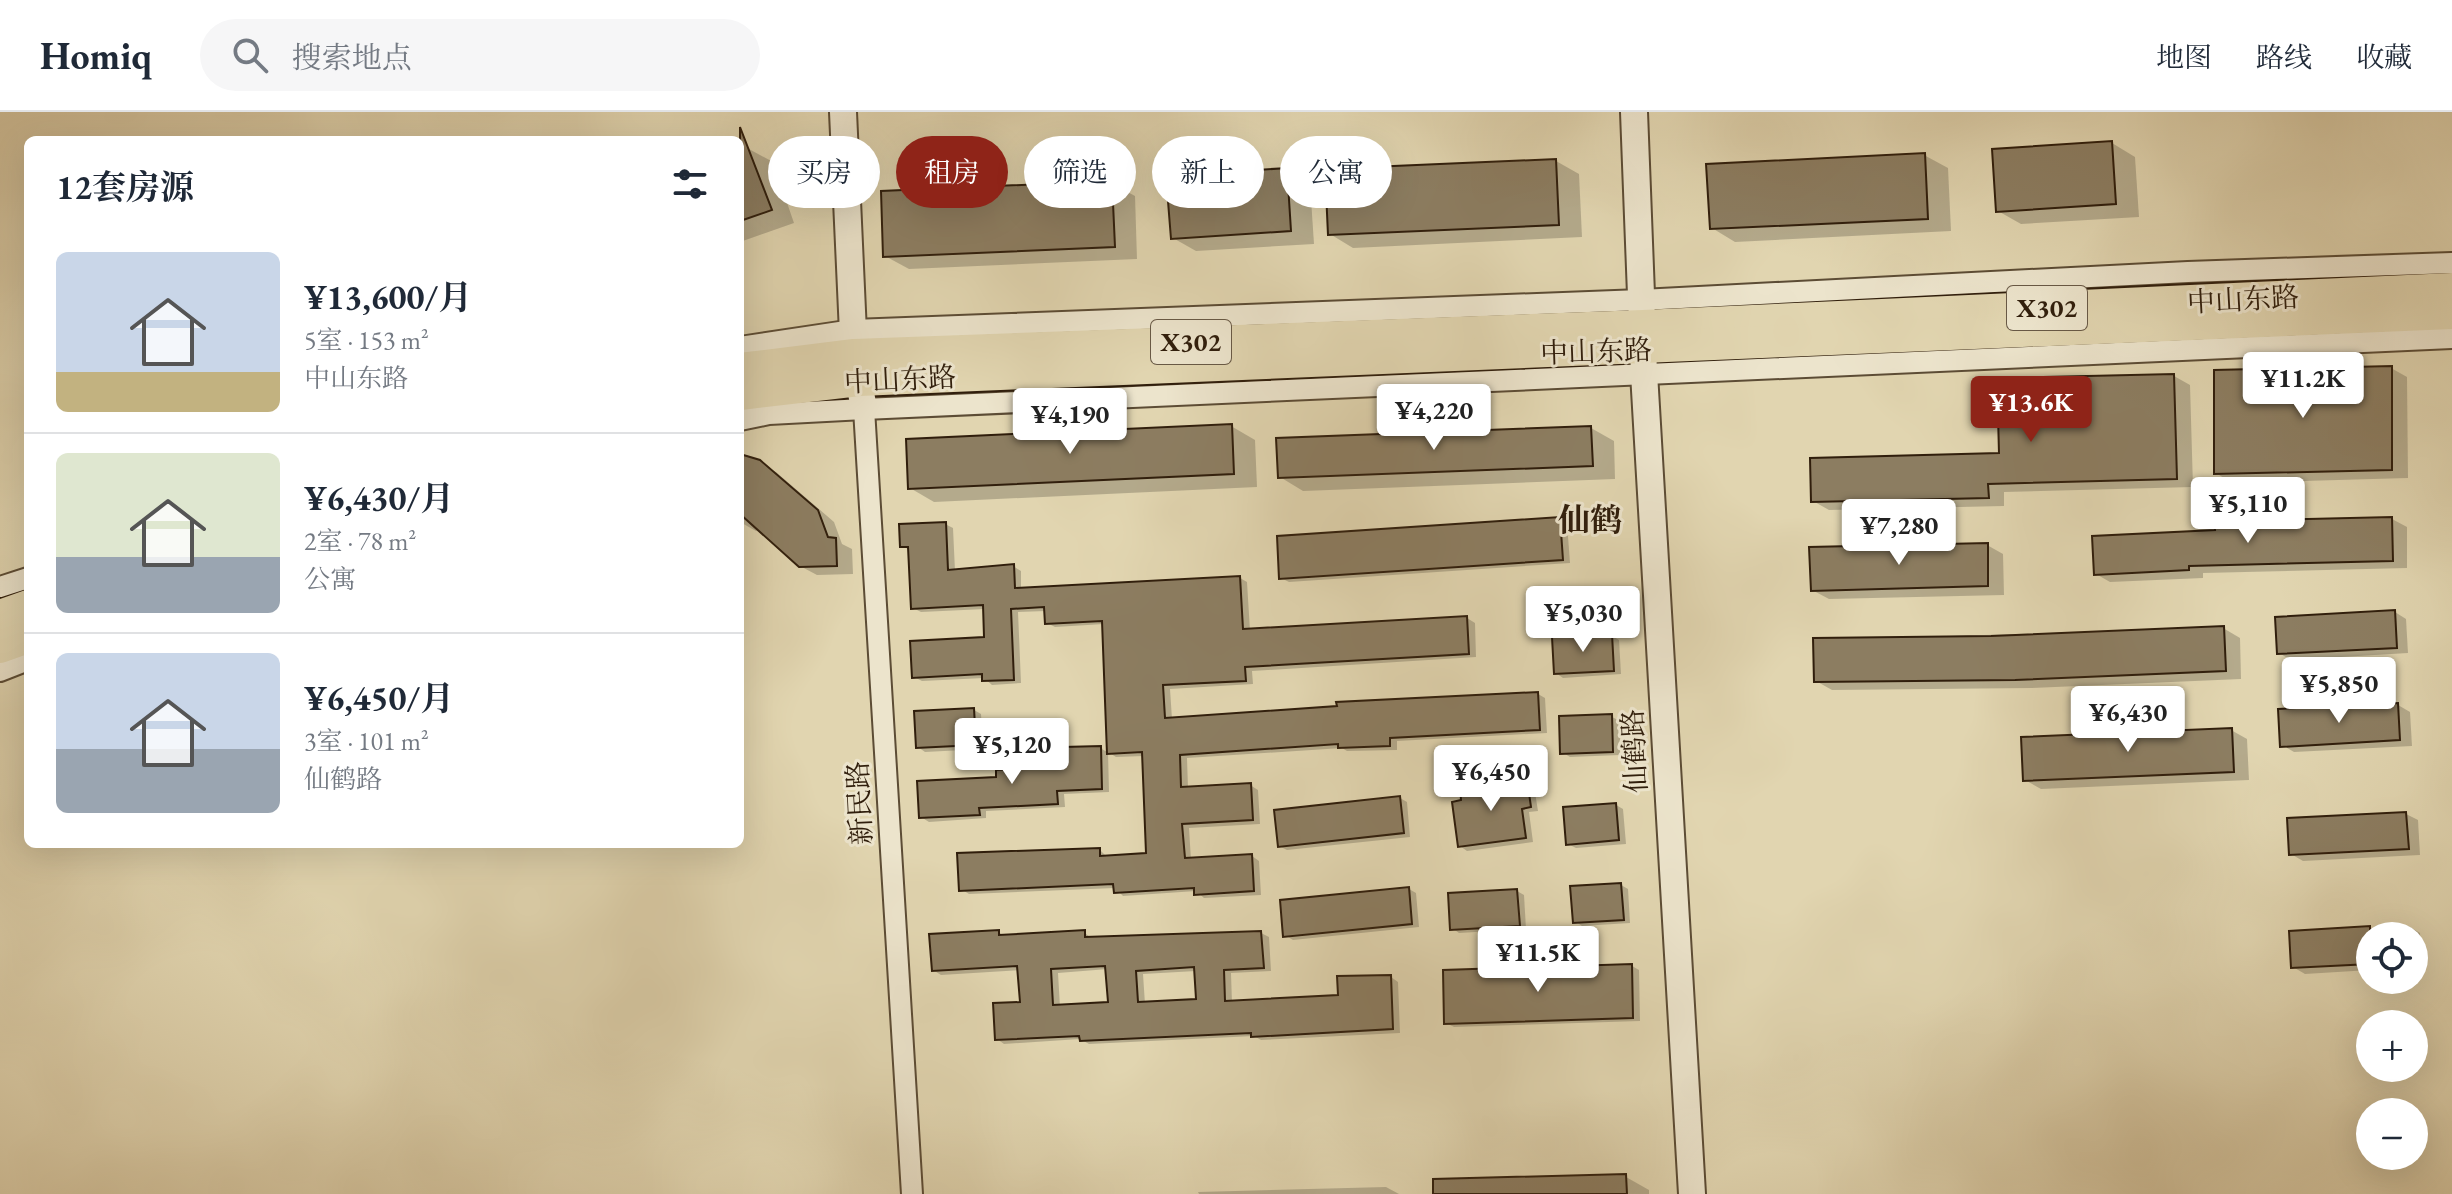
<!DOCTYPE html>
<html lang="zh">
<head>
<meta charset="utf-8">
<style>
	:root { --surface:#fff; --page:#f6f6f7; --text:#1f2937; --muted:#747a83; --line:#e0e1e3; --accent:#8f2418 }
	body { margin:0; font-family:"EB Garamond","Noto Serif SC",serif; background:var(--page); color:var(--text); height:100vh; display:flex; flex-direction:column; font-size:30px; white-space:nowrap }
	* { box-sizing:border-box; margin:0 }
	p { font-size:26px; color:var(--muted) }
	.icon { flex:none; width:44px; height:44px; fill:none; stroke:currentColor; stroke-width:2; stroke-linecap:round; stroke-linejoin:round }
	.map { position:relative; flex:1; overflow:hidden }
	.details { position:absolute; left:24px; top:24px; width:720px; height:712px; display:flex; flex-direction:column; background:var(--surface); border-radius:12px; box-shadow:0 8px 32px #0002 }
	.details>* { flex:none }
	.guide { position:absolute; left:768px; top:24px; width:760px; height:72px; display:flex; gap:16px }
	.controls { position:absolute; left:2356px; top:810px; display:grid; gap:16px }
	.controls a { display:grid; place-items:center; width:72px; height:72px; border-radius:50%; background:var(--surface); box-shadow:0 8px 32px #0002; font-size:40px }
	.price { position:absolute; translate:-50% -68px; padding:0 18px; border-radius:8px; background:#fff; color:#222; font-size:26px; line-height:52px; filter:drop-shadow(0 2px 4px #0008) }
	.price::after { content:''; position:absolute; left:50%; top:48px; width:24px; height:18px; margin-left:-12px; background:inherit; clip-path:polygon(0 0,100% 0,50% 100%) }
	.price.selected { background:var(--accent); color:#fff }
	ul { padding:0; list-style:none }
	li { display:flex; align-items:center; gap:24px; height:200px; padding:0 32px }
	li+li { border-top:2px solid var(--line) }
	li span { display:grid; place-items:center; flex:none; width:224px; height:160px; border-radius:12px; color:#555 }
	li>.icon { margin-inline-start:auto }
	span .icon { width:96px; height:96px; fill:#fffc; stroke-width:1 }
	li b { font-size:34px }
	h2 { display:flex; justify-content:space-between; align-items:center; height:96px; padding:0 32px; font-size:34px }
	.tag { padding:0 28px; border-radius:36px; background:var(--surface); box-shadow:0 8px 32px #0002; font-size:28px; line-height:72px }
	.tag.selected { background:var(--accent); color:#fff }
	header { display:flex; align-items:center; gap:48px; box-sizing:border-box; height:112px; padding:0 40px; background:var(--surface); border-bottom:2px solid var(--line) }
	header strong { font-size:38px }
	nav { display:flex; gap:44px; margin-inline-start:auto; font-size:28px }
	.search { width:560px; height:72px; background:var(--page); display:flex; align-items:center; gap:20px; box-sizing:border-box; padding:0 28px; border-radius:44px; color:var(--muted); font-size:30px }
	.map>svg:first-child { display:block }
	.shadow { fill:#0003; fill-rule:evenodd }
	.building { fill:#8c7d61; stroke:#301e0c; stroke-width:2; fill-rule:evenodd }
	.lines { fill:none; stroke-linecap:round; stroke-linejoin:round }
	.minor-casing { stroke:#5c4c35; stroke-width:24 }
	.tertiary-casing { stroke:#5c4c35; stroke-width:30 }
	.primary-casing { stroke:#301e0c; stroke-width:36 }
	.minor { stroke:#ece4cc; stroke-width:20 }
	.tertiary { stroke:#ece4cc; stroke-width:26 }
	.primary { stroke:#e1d5b0; stroke-width:32 }
	.labels { text-anchor:middle; stroke-width:6; stroke-linejoin:round; paint-order:stroke }
	.shield { fill:#ece4cc; stroke:#685946; stroke-width:2 }
	.shield-label { font-size:26px; font-weight:bold; fill:#301e0c }
	.street-label { font-size:28px; fill:#301e0c; stroke:#ece4cc }
	.quarter-label { font-size:32px; font-weight:bold; fill:#301e0c; stroke:#ece4cc }
</style>
</head>
<body>
<header>
<strong>Homiq</strong>
<div class="search"><svg class="icon" aria-label="search" viewBox="0 0 24 24"><circle cx="10" cy="10" r="6"/><path d="M15 15l6 6"/></svg>搜索地点</div>
<nav><a>地图</a><a>路线</a><a>收藏</a></nav>
</header>
<div class="map">
<svg width="2452" height="1082" viewBox="0 0 2452 1082">
	<rect width="100%" height="100%" fill="#e1d5b0"/>
	<filter id="stains"><feTurbulence type="fractalNoise" baseFrequency=".0025" numOctaves="4"/><feColorMatrix values="0 0 0 0 .2 0 0 0 0 .09 0 0 0 0 .02 0 0 0 .5 -.17"/></filter>
	<radialGradient id="worn" r=".72"><stop offset=".6" stop-color="#630" stop-opacity="0"/><stop offset="1" stop-color="#630" stop-opacity=".3"/></radialGradient>
	<!-- shadow -->
	<g class="shadow">
		<polygon points="2112,31 2135,45 2139,105 2021,112 1998,99"/>
		<polygon points="749,37 773,50 794,111 740,130 740,40"/>
		<polygon points="1924,43 1948,56 1951,119 1735,130 1712,116"/>
		<polygon points="1556,49 1579,62 1582,125 1353,136 1330,122"/>
		<polygon points="1286,58 1310,72 1314,132 1196,139 1173,126"/>
		<polygon points="1111,71 1135,84 1137,147 909,157 885,144"/>
		<polygon points="2391,256 2407,265 2408,366 2232,371 2216,361"/>
		<polygon points="2174,264 2190,273 2193,375 2004,380 2004,394 1829,398 1813,389 2001,343"/>
		<polygon points="1231,314 1255,328 1257,375 934,390 910,376"/>
		<polygon points="1591,316 1614,329 1615,367 1303,379 1280,365"/>
		<polygon points="740,344 776,360 834,410 842,432 852,437 853,462 817,463 800,454 759,417 756,419 740,410"/>
		<polygon points="1560,407 1567,411 1570,451 1289,470 1281,466"/>
		<polygon points="2392,407 2407,415 2407,456 2203,461 2203,466 2110,470 2096,462"/>
		<polygon points="945,412 953,416 955,459 1013,454 1021,459 1021,478 1240,466 1247,470 1250,519 1467,506 1475,511 1476,545 1252,559 1253,572 1170,577 1172,607 1538,582 1545,586 1547,621 1397,629 1397,638 1347,639 1342,636 1187,646 1188,676 1250,673 1258,678 1260,712 1189,716 1191,748 1252,744 1259,749 1261,783 1204,786 1196,779 1123,784 1115,776 969,782 961,777 1100,738 1107,745 1148,743 1144,644 1116,645 1108,640 1109,680 1064,682 1065,695 986,699 986,706 929,710 921,705 998,667 1066,656 1100,636 1109,641 1104,512 1055,515 1047,511 1046,499 1018,500 1021,571 992,573 984,566 922,569 914,565 986,527 985,497 921,500 913,496 910,438 902,434"/>
		<polygon points="1987,433 2003,442 2004,483 1829,487 1812,478"/>
		<polygon points="2395,500 2406,507 2408,541 2291,548 2279,541"/>
		<polygon points="2223,516 2240,526 2241,567 2032,576 1832,578 1816,569 1815,528"/>
		<polygon points="1612,524 1619,528 1621,562 1563,566 1556,561"/>
		<polygon points="2398,593 2410,600 2412,634 2294,640 2282,633"/>
		<polygon points="974,598 981,602 983,637 925,640 918,635"/>
		<polygon points="1612,605 1620,609 1620,643 1570,645 1562,640"/>
		<polygon points="2231,618 2247,627 2249,668 2041,677 2025,668"/>
		<polygon points="1527,669 1534,674 1538,699 1529,700 1533,730 1467,739 1460,734"/>
		<polygon points="1400,686 1407,690 1410,725 1287,738 1279,734"/>
		<polygon points="1616,693 1623,697 1626,732 1576,736 1568,732"/>
		<polygon points="2406,702 2418,708 2420,743 2303,749 2291,742"/>
		<polygon points="1621,773 1628,777 1630,811 1582,814 1575,809"/>
		<polygon points="1409,777 1416,781 1419,815 1293,828 1285,823"/>
		<polygon points="1517,779 1524,783 1526,817 1459,821 1452,816"/>
		<polygon points="2408,814 2420,821 2422,856 2414,856 2414,824 2370,824 2370,858 2305,862 2293,855 2291,821"/>
		<path d="M998,820l8,5 78,-5 8,7 169,-6 8,4 2,34 -40,2 1,30 108,-6 51,-20 7,5 2,51 -139,7 -7,-4 -165,8 -9,-5 -76,5 -7,-5 25,-35 -2,-34 -79,5 -8,-5zM1108,857l2,35 -50,3 -2,-34zM1196,859l2,30 -53,3 -2,-30z"/>
		<polygon points="1632,854 1639,858 1640,909 1454,915 1446,911"/>
		<polygon points="1626,1065 1649,1078 1649,1082 1438,1082"/>
		<polygon points="1386,1075 1399,1082 1199,1082 1198,1080"/>
	</g>
	<!-- building -->
	<g class="building">
		<polygon points="740,15 772,98 740,109"/>
		<polygon points="2112,29 2116,92 1996,100 1992,37"/>
		<polygon points="1925,41 1928,107 1710,117 1706,52"/>
		<polygon points="1556,47 1559,113 1328,123 1325,57"/>
		<polygon points="1287,56 1291,119 1171,127 1166,64"/>
		<polygon points="1112,69 1115,135 883,145 881,79"/>
		<polygon points="2392,254 2392,358 2214,362 2214,258"/>
		<polygon points="2174,262 2177,367 1988,372 1989,386 1811,390 1810,346 1999,341 1997,266"/>
		<polygon points="1232,312 1234,362 908,377 906,327"/>
		<polygon points="1591,314 1593,354 1278,366 1276,326"/>
		<polygon points="740,342 760,348 818,398 828,425 836,426 837,454 799,455 740,402"/>
		<polygon points="1560,405 1563,448 1279,467 1277,424"/>
		<polygon points="2392,405 2393,449 2189,454 2189,458 2094,463 2092,424 2215,418 2214,409"/>
		<polygon points="946,410 948,458 1014,452 1015,476 1240,464 1243,517 1467,504 1469,542 1245,555 1246,569 1163,573 1165,606 1337,594 1336,590 1538,580 1540,618 1390,626 1390,634 1338,636 1338,632 1180,643 1181,675 1251,671 1253,708 1182,712 1185,746 1252,742 1254,779 1194,783 1194,776 1114,781 1113,772 959,779 957,741 1100,736 1100,744 1146,741 1142,640 1107,642 1102,509 1045,512 1044,495 1011,497 1014,568 982,569 982,562 912,566 910,529 984,525 983,493 911,497 908,435 900,435 899,412"/>
		<polygon points="1988,431 1988,474 1811,479 1809,435"/>
		<polygon points="2395,498 2397,536 2277,542 2275,505"/>
		<polygon points="2224,514 2226,559 2015,568 1814,570 1813,526 1991,524"/>
		<polygon points="1612,522 1614,559 1554,562 1552,525"/>
		<polygon points="2398,591 2400,628 2280,635 2278,597"/>
		<polygon points="974,596 976,633 916,636 914,599"/>
		<polygon points="1612,602 1613,640 1560,642 1559,604"/>
		<polygon points="2232,616 2234,660 2023,669 2021,625"/>
		<polygon points="1101,634 1102,677 1057,679 1058,692 979,696 980,703 919,706 917,669 996,665 996,658 1064,654 1063,635"/>
		<polygon points="1527,667 1531,695 1522,697 1526,726 1458,735 1452,690 1461,688 1460,676"/>
		<polygon points="1400,684 1404,721 1278,735 1274,698"/>
		<polygon points="1616,691 1619,728 1566,733 1563,695"/>
		<polygon points="2406,700 2409,737 2289,743 2287,706"/>
		<polygon points="1621,771 1624,808 1573,811 1570,774"/>
		<polygon points="1409,775 1412,812 1283,825 1280,788"/>
		<polygon points="1517,777 1520,814 1450,818 1448,781"/>
		<polygon points="2370,814 2370,852 2291,856 2289,819"/>
		<path d="M999,818v5l86,-5v7l176,-6 3,37 -40,2 1,31 113,-6 -1,-19 54,-1 2,54 -142,8v-4l-171,8 -1,-5 -84,4 -2,-37 27,-1 -3,-36 -85,5 -3,-37zM1105,854l3,36 -55,3 -2,-36zM1194,855l2,32 -58,3 -2,-31z"/>
		<polygon points="1632,852 1633,906 1444,912 1443,858"/>
		<polygon points="1626,1062 1627,1082 1433,1082 1433,1067"/>
	</g>
	<g class="lines">
		<!-- minor casing -->
		<g class="minor-casing">
			<g id="minor">
				<polyline points="740,235 853,218 1641,188 2188,160 2452,151"/>
				<polyline points="864,297 912,1082"/>
				<polyline points="740,308 769,302 864,297 2452,226"/>
				<polyline points="0,475 28,466"/>
				<polyline points="0,559 28,548"/>
			</g>
		</g>
		<!-- tertiary casing -->
		<g class="tertiary-casing">
			<g id="tertiary">
				<polyline points="843,0 854,243 864,297"/>
				<polyline points="1634,0 1644,261 1692,1082"/>
			</g>
		</g>
		<!-- primary casing -->
		<g class="primary-casing">
			<g id="primary">
				<polyline points="740,257 854,243 1643,214 2452,177"/>
				<polyline points="740,282 859,268 2452,201"/>
				<polyline points="0,504 28,494"/>
				<polyline points="0,535 28,525"/>
			</g>
		</g>
		<!-- minor -->
		<use href="#minor" class="minor"/>
		<!-- tertiary -->
		<use href="#tertiary" class="tertiary"/>
		<!-- primary -->
		<use href="#primary" class="primary"/>
	</g>
	<g class="labels">
		<!-- shield labels -->
		<g class="shield">
			<rect x="2007" y="174" width="80" height="44" rx="6"/>
			<rect x="1151" y="208" width="80" height="44" rx="6"/>
		</g>
		<g class="shield-label">
			<text x="2047" y="205">X302</text>
			<text x="1191" y="239">X302</text>
		</g>
		<!-- street labels -->
		<g class="street-label">
			<text transform="translate(2243 187) rotate(-3)" y="10">中山东路</text>
			<text transform="translate(1596 239) rotate(-2)" y="10">中山东路</text>
			<text transform="translate(900 267) rotate(-3)" y="10">中山东路</text>
			<text transform="translate(1634 639) rotate(-93)" y="10">仙鹤路</text>
			<text transform="translate(859 691) rotate(-93)" y="10">新民路</text>
		</g>
		<!-- quarter labels -->
		<g class="quarter-label">
			<text x="1590" y="419">仙鹤</text>
		</g>
	</g>
	<rect width="100%" height="100%" filter="url(#stains)"/>
	<rect width="100%" height="100%" fill="url(#worn)"/>
</svg>
<div class="controls">
<a><svg class="icon" aria-label="locate" viewBox="0 0 24 24"><circle cx="12" cy="12" r="6"/><path d="M12 2v4M12 18v4M2 12h4M18 12h4"/></svg></a>
<a>+</a>
<a>−</a>
</div>
<b class="price" style="left:2303px;top:308px">¥11.2K</b>
<b class="price selected" style="left:2031px;top:332px">¥13.6K</b>
<b class="price" style="left:1434px;top:340px">¥4,220</b>
<b class="price" style="left:1070px;top:344px">¥4,190</b>
<b class="price" style="left:2248px;top:433px">¥5,110</b>
<b class="price" style="left:1899px;top:455px">¥7,280</b>
<b class="price" style="left:1583px;top:542px">¥5,030</b>
<b class="price" style="left:2339px;top:613px">¥5,850</b>
<b class="price" style="left:2128px;top:642px">¥6,430</b>
<b class="price" style="left:1012px;top:674px">¥5,120</b>
<b class="price" style="left:1491px;top:701px">¥6,450</b>
<b class="price" style="left:1538px;top:882px">¥11.5K</b>
<div class="guide">
<a class="tag">买房</a>
<a class="tag selected">租房</a>
<a class="tag">筛选</a>
<a class="tag">新上</a>
<a class="tag">公寓</a>
</div>
<section class="details">
<h2>12套房源<svg class="icon" aria-label="filters" viewBox="0 0 24 24"><path d="M4 7h16M4 17h16"/><circle cx="9" cy="7" r="2"/><circle cx="15" cy="17" r="2"/></svg></h2>
<ul>
<li><span style="background:linear-gradient(#c9d6e8 75%,#c2b280 0)"><svg class="icon" aria-label="home" viewBox="0 0 24 24"><path d="M3 11l9-7 9 7M6 9v11h12V9"/></svg></span><div><b>¥13,600/月</b><p>5室 · 153 m²</p><p>中山东路</p></div></li>
<li><span style="background:linear-gradient(#dfe7d0 65%,#9aa5b1 0)"><svg class="icon" aria-label="home" viewBox="0 0 24 24"><path d="M3 11l9-7 9 7M6 9v11h12V9"/></svg></span><div><b>¥6,430/月</b><p>2室 · 78 m²</p><p>公寓</p></div></li>
<li><span style="background:linear-gradient(#c9d6e8 60%,#9aa5b1 0)"><svg class="icon" aria-label="home" viewBox="0 0 24 24"><path d="M3 11l9-7 9 7M6 9v11h12V9"/></svg></span><div><b>¥6,450/月</b><p>3室 · 101 m²</p><p>仙鹤路</p></div></li>
</ul>
</section>
</div>
</body>
</html>
